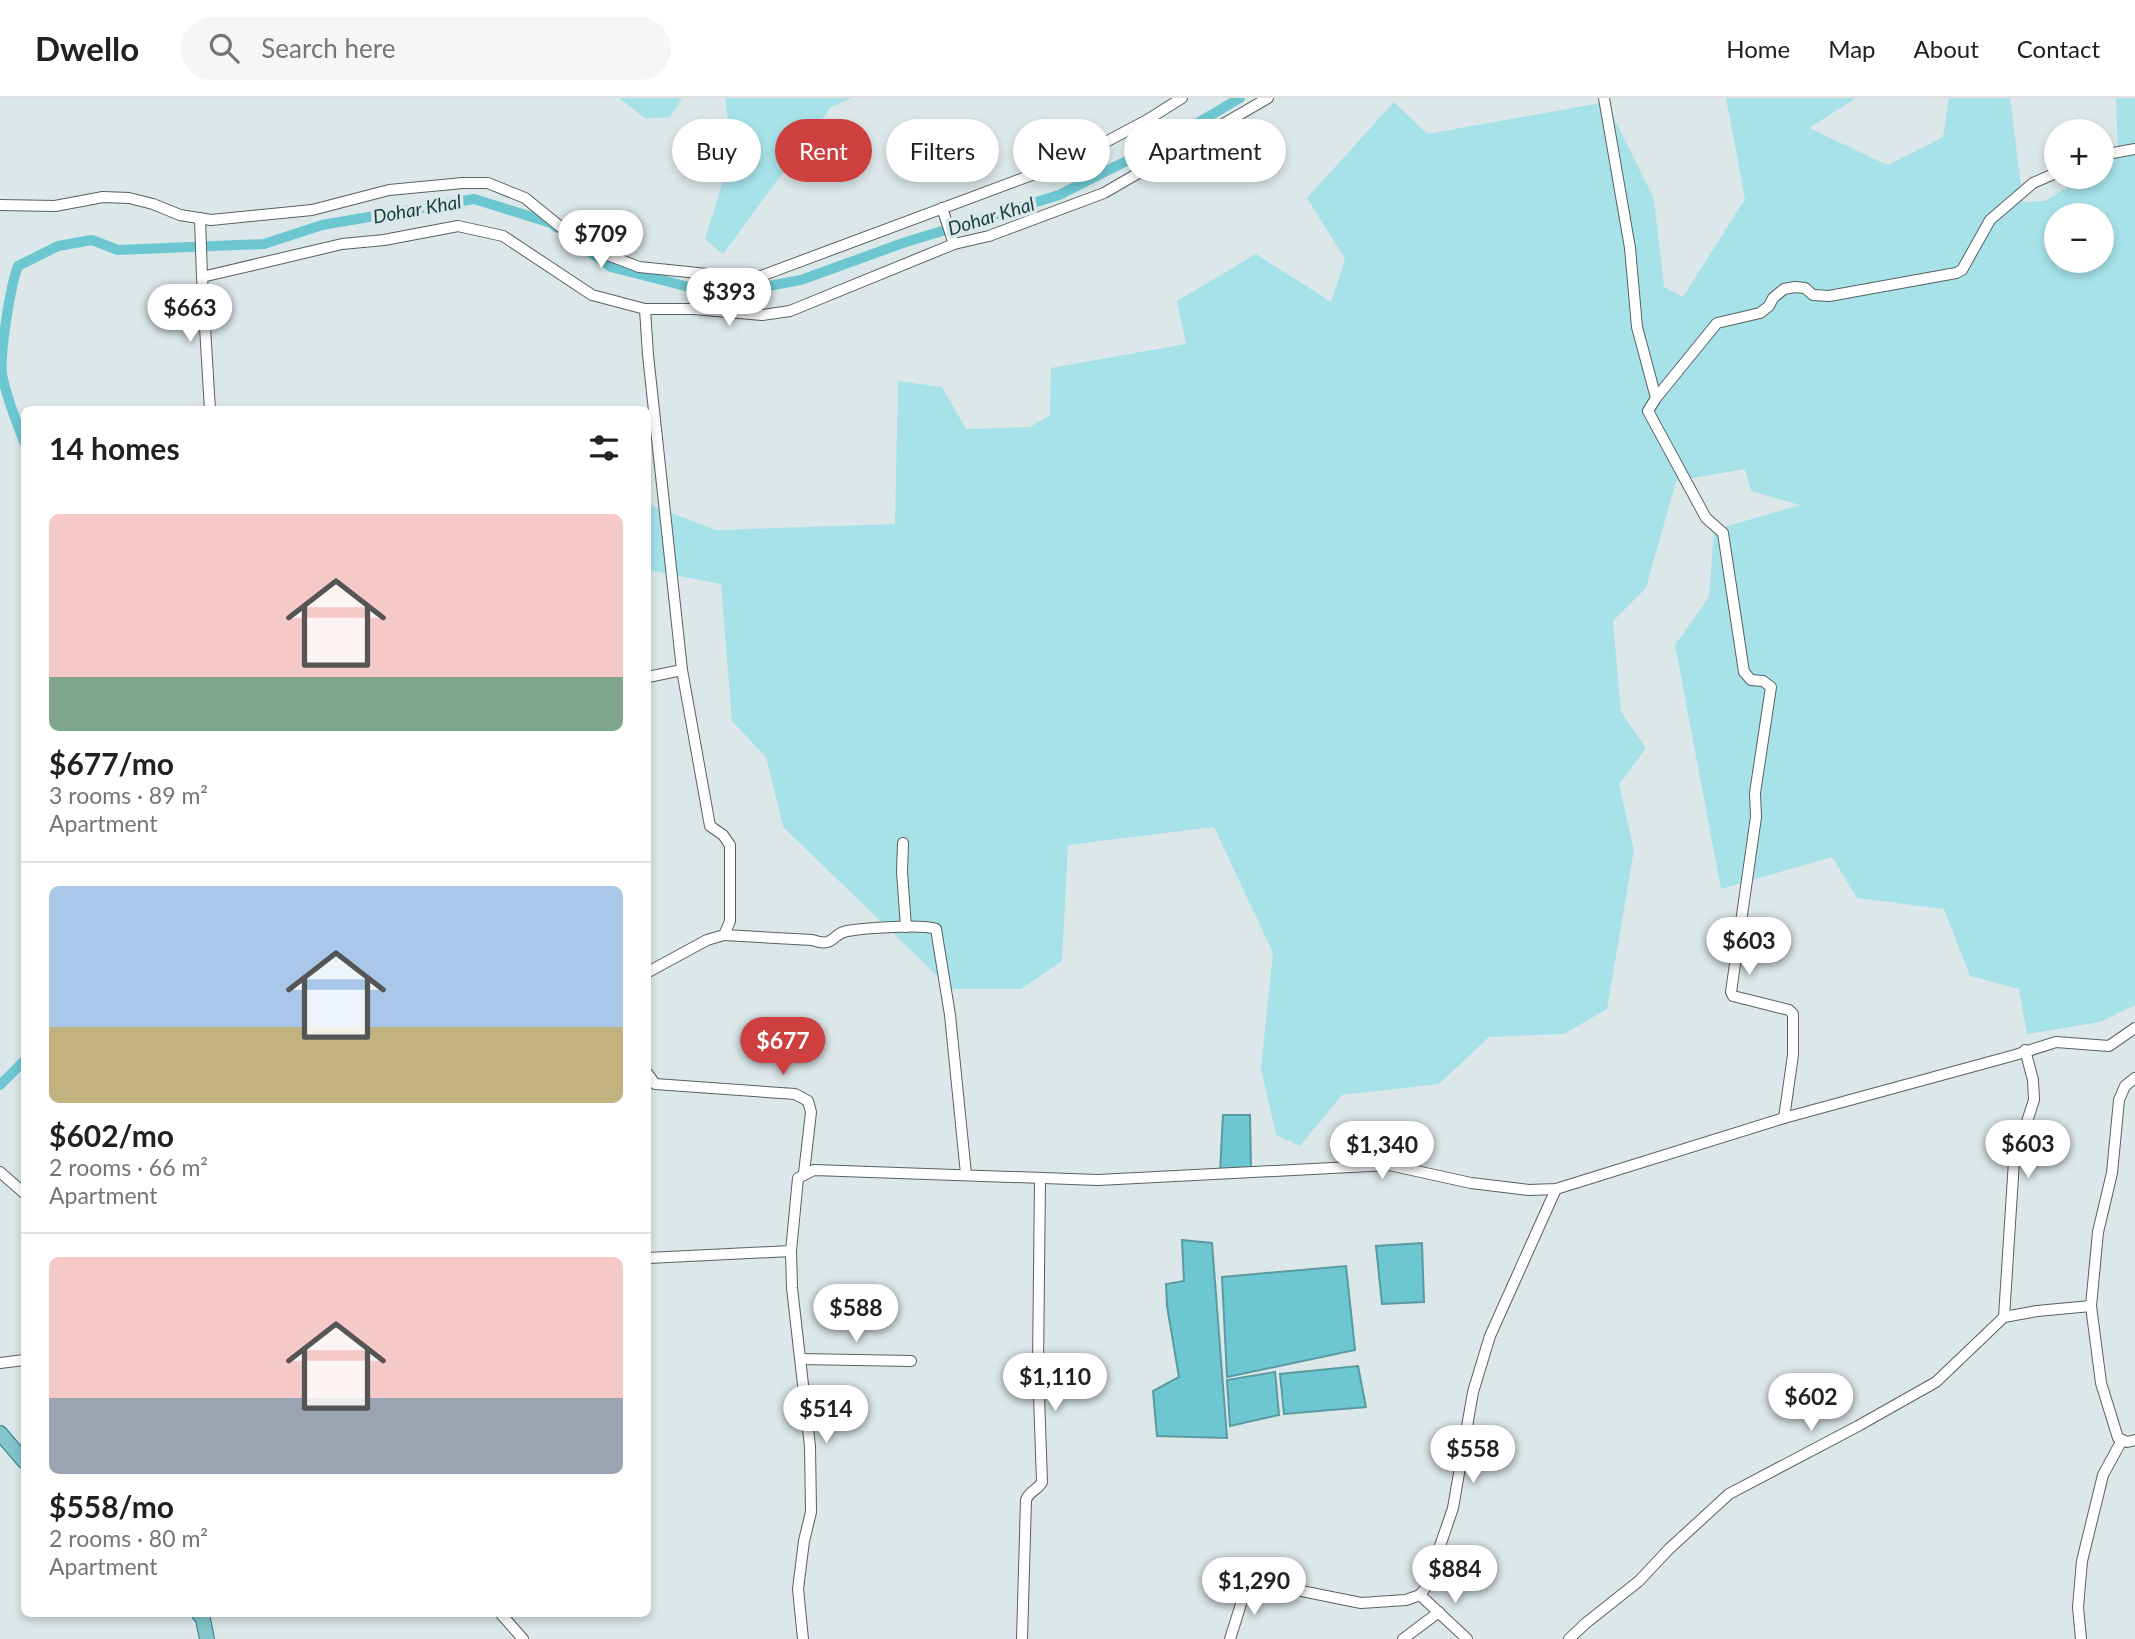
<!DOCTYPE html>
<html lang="en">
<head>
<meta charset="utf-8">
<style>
	:root { --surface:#fff; --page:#f6f6f6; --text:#202124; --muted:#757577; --line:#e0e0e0; --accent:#ce3f3f }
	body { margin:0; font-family:Lato,sans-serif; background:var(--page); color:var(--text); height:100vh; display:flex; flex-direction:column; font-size:26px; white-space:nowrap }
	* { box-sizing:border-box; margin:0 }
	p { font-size:23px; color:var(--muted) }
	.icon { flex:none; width:38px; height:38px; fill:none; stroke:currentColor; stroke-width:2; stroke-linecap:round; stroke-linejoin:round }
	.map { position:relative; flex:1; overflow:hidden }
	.sheet { position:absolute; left:21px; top:308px; width:630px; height:1211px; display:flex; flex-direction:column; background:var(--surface); border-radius:10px; box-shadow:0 4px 10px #0003 }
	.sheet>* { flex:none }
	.guide { position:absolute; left:672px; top:21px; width:665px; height:63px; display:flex; gap:14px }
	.buttons { position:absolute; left:2044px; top:21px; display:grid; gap:14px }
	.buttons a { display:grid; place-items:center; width:70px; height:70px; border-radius:50%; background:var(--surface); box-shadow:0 4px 10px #0003; font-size:35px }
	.price { position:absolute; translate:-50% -60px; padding:0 16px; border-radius:24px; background:#fff; color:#222; font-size:23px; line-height:46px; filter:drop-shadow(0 2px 4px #0008) }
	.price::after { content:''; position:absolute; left:50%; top:42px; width:21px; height:16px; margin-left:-10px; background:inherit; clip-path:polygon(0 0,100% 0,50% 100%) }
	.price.active { background:var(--accent); color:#fff }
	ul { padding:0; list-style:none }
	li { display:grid; align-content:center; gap:14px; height:371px; padding:0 28px }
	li+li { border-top:2px solid var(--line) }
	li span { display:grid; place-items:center; height:217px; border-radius:10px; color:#555 }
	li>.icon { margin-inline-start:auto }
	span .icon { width:126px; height:126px; fill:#fffc; stroke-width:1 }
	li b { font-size:30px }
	h2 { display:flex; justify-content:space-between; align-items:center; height:84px; padding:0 28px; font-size:30px }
	.chip { padding:0 24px; border-radius:32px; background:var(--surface); box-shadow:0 4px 10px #0003; font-size:24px; line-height:63px }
	.chip.active { background:var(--accent); color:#fff }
	header { display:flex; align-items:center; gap:42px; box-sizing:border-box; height:98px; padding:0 35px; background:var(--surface); border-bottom:2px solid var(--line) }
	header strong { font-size:33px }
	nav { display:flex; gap:38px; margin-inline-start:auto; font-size:24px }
	.search { width:490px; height:63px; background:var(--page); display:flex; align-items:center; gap:18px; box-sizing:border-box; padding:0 24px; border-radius:38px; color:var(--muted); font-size:26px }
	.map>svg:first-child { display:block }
	.green { fill:#a7e2e9; fill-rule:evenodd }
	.water { fill:#6dc7d1; stroke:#5a9ba2; stroke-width:2 }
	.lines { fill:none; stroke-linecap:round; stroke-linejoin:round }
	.canal { stroke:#6dc7d1; stroke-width:10 }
	.minor-casing { stroke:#576162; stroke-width:12 }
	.major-casing { stroke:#2f7980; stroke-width:16 }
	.minor { stroke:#fff; stroke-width:10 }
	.major { stroke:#82c5cb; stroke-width:14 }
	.labels { text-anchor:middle; stroke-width:7; stroke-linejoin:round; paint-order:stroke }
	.water-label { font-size:19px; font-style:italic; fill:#143f43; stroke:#dbe7e9 }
</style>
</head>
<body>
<header>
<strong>Dwello</strong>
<div class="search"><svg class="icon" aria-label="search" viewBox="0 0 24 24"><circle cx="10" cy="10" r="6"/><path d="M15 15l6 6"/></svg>Search here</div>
<nav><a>Home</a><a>Map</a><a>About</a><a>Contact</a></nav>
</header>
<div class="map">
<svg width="2135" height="1541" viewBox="0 0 2135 1541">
	<rect width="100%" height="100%" fill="#dbe7e9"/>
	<!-- green -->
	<g class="green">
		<polygon points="619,0 682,0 670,19 646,21"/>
		<polygon points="725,0 852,0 831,9 723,156 705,141 732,54"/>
		<path d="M1726,0h130l-47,30 78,37 56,-28 6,-39h61l13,104 22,-1 39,-24h18v-11l16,-10 -2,-58h19v907l-35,17 -73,12 -8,-45 -49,-13 -26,-67 -87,-11 -25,-41 -111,32 -46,-244 34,-48 5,-67 86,-25 -49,-14 -6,-22 -69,12 -30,107 -33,33 8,91 25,36 -27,37 15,65 -27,159 -43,25 -75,3 -50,47 -97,11 -42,51 -24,-11 -15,-67 12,-115 -59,-126 -146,18 -6,116 -41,28h-70l-168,-162 -17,-70 -34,-36 -11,-137 -73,-14v-66l68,26 179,-6 3,-143 44,6 24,42 64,-2 20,-12 1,-47 135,-24 -9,-43 79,-47 75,48 14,-43 -38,-61 87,-96 33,32 179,-32 48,97 10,88 19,10 62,-98zM2056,117h46v46h-46z"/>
	</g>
	<!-- water -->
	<g class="water">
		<polygon points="1223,1017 1250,1017 1251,1070 1220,1074"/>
		<polygon points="1182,1142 1212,1145 1227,1340 1157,1338 1153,1293 1179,1279 1167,1208 1166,1186 1184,1183"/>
		<polygon points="1422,1145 1424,1204 1382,1206 1376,1148"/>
		<polygon points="1346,1168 1355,1252 1227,1279 1222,1179"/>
		<polygon points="1358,1268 1366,1309 1284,1316 1280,1276"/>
		<polygon points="1275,1274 1279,1317 1230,1328 1227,1282"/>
	</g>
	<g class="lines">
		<!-- canal -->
		<g class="canal">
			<polyline points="580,147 611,169 720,197 801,182 903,145 1059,97 1172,40 1240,0"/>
			<path d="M24,344c-8,-22 -18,-45 -22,-68 -2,-22 8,-87 16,-108l40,-20 34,-6 26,10 146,-6 58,-19 152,-26 77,24 6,5"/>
			<polyline points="0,987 24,963"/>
		</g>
		<!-- minor casing -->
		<g class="minor-casing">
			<g id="minor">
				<polyline points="1604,0 1630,150 1637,229 1656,300 1648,313 1706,420 1723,435 1744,574 1751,582 1763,583 1771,589 1755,695 1756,719 1731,894 1733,898 1789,912 1793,916 1793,957 1784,1020"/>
				<polyline points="2102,57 2135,51"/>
				<polyline points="0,107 55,108 103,99 129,100 153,106 180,117 211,122 312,112 389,92 463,85 488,85 525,100 568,135 600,154 639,169 737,179 761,178 1072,62 1147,22 1182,0"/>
				<polyline points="942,110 954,146"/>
				<polyline points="200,120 202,179 342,146 384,142 458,128 503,138 592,197 645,211 694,211 762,217 790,213 954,146 989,138 1104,95 1268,0"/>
				<polyline points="202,179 210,312"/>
				<polyline points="645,211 648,257 682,572 710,728 723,737 730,747 730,823 724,837 707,842 648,874"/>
				<polyline points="1656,300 1717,225 1760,215 1769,208 1773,200 1784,191 1795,189 1805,190 1813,197 1829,198 1956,175 1962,172 1990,122 2033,85 2056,75"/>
				<polyline points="648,579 682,572"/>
				<polyline points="903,745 902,774 906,829"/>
				<path d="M724,837l88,5c23,8 19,-6 35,-9 17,-3 75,-7 89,-2l14,86 16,159"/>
				<polyline points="648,976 655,986 795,996 808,1003 811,1014 804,1075"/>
				<polyline points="2135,980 2125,988 2119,1002 2112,1075 2098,1134 2091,1208 2101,1285 2118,1340 2127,1344 2135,1342"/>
				<polyline points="0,1074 24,1095"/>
				<polyline points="791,1153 792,1190 810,1348 811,1414 804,1443 798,1491 803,1541"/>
				<polyline points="648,1160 791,1153 798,1080 814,1072 1098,1082 1389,1067 1471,1085 1529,1092 1556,1091 1784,1020 2015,957 2056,944 2109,948 2135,930"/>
				<polyline points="2004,1219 2014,1063 2034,1002 2033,982 2025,952"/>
				<polyline points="801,1261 911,1263"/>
				<polyline points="0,1265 24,1262"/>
				<polyline points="1420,1497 1467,1541"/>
				<polyline points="501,1516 523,1541"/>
				<path d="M1022,1541l4,-139c3,-9 12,-10 16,-18l-4,-115 2,-188"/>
				<polyline points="1230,1541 1247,1487 1252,1483 1361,1505 1406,1502 1420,1497 1426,1489 1453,1410 1473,1294 1490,1238 1556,1091"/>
				<polyline points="1403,1541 1439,1514"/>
				<polyline points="1569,1541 1586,1525 1639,1483 1669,1451 1729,1396 1858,1328 1936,1284 2004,1219 2037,1213 2091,1208"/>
				<polyline points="2081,1541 2078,1509 2082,1463 2103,1377 2122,1342"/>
			</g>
		</g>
		<!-- major casing -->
		<g class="major-casing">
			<g id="major">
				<polyline points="0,1335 24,1363"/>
				<polyline points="199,1516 203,1521 207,1541"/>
			</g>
		</g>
		<!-- minor -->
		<use href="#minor" class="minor"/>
		<!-- major -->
		<use href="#major" class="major"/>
	</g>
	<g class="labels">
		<!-- water labels -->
		<g class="water-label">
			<text transform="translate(417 111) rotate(-10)" y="7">Dohar Khal</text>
			<text transform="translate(991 118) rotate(-17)" y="7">Dohar Khal</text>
		</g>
	</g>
</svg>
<div class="buttons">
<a>+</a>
<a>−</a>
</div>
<b class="price" style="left:601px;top:172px">$709</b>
<b class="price" style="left:729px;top:230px">$393</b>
<b class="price" style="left:190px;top:246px">$663</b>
<b class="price" style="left:1749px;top:879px">$603</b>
<b class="price active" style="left:783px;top:979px">$677</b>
<b class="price" style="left:2028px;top:1082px">$603</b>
<b class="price" style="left:1382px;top:1083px">$1,340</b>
<b class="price" style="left:856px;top:1246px">$588</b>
<b class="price" style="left:1055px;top:1315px">$1,110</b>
<b class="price" style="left:1811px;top:1335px">$602</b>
<b class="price" style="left:826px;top:1347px">$514</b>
<b class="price" style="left:1473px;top:1387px">$558</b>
<b class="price" style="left:1455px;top:1507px">$884</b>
<b class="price" style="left:1254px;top:1519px">$1,290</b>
<div class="guide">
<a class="chip">Buy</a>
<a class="chip active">Rent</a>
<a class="chip">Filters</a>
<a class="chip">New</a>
<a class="chip">Apartment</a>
</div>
<section class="sheet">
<h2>14 homes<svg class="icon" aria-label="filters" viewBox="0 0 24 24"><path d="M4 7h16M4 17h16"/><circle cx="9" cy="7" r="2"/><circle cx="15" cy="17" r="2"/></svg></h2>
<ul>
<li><span style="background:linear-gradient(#f6c9c9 75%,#7fa58c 0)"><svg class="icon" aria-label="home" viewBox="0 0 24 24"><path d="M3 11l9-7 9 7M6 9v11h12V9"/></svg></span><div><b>$677/mo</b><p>3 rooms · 89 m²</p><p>Apartment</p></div></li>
<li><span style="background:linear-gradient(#a9c7e8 65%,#c2b280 0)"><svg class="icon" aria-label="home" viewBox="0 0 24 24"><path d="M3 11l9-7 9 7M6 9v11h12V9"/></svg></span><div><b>$602/mo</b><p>2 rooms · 66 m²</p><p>Apartment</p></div></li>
<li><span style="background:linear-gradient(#f6c9c9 65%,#9aa5b1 0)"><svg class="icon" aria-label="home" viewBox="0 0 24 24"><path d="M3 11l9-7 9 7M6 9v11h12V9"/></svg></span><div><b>$558/mo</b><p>2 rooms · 80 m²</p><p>Apartment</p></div></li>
</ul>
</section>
</div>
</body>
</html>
